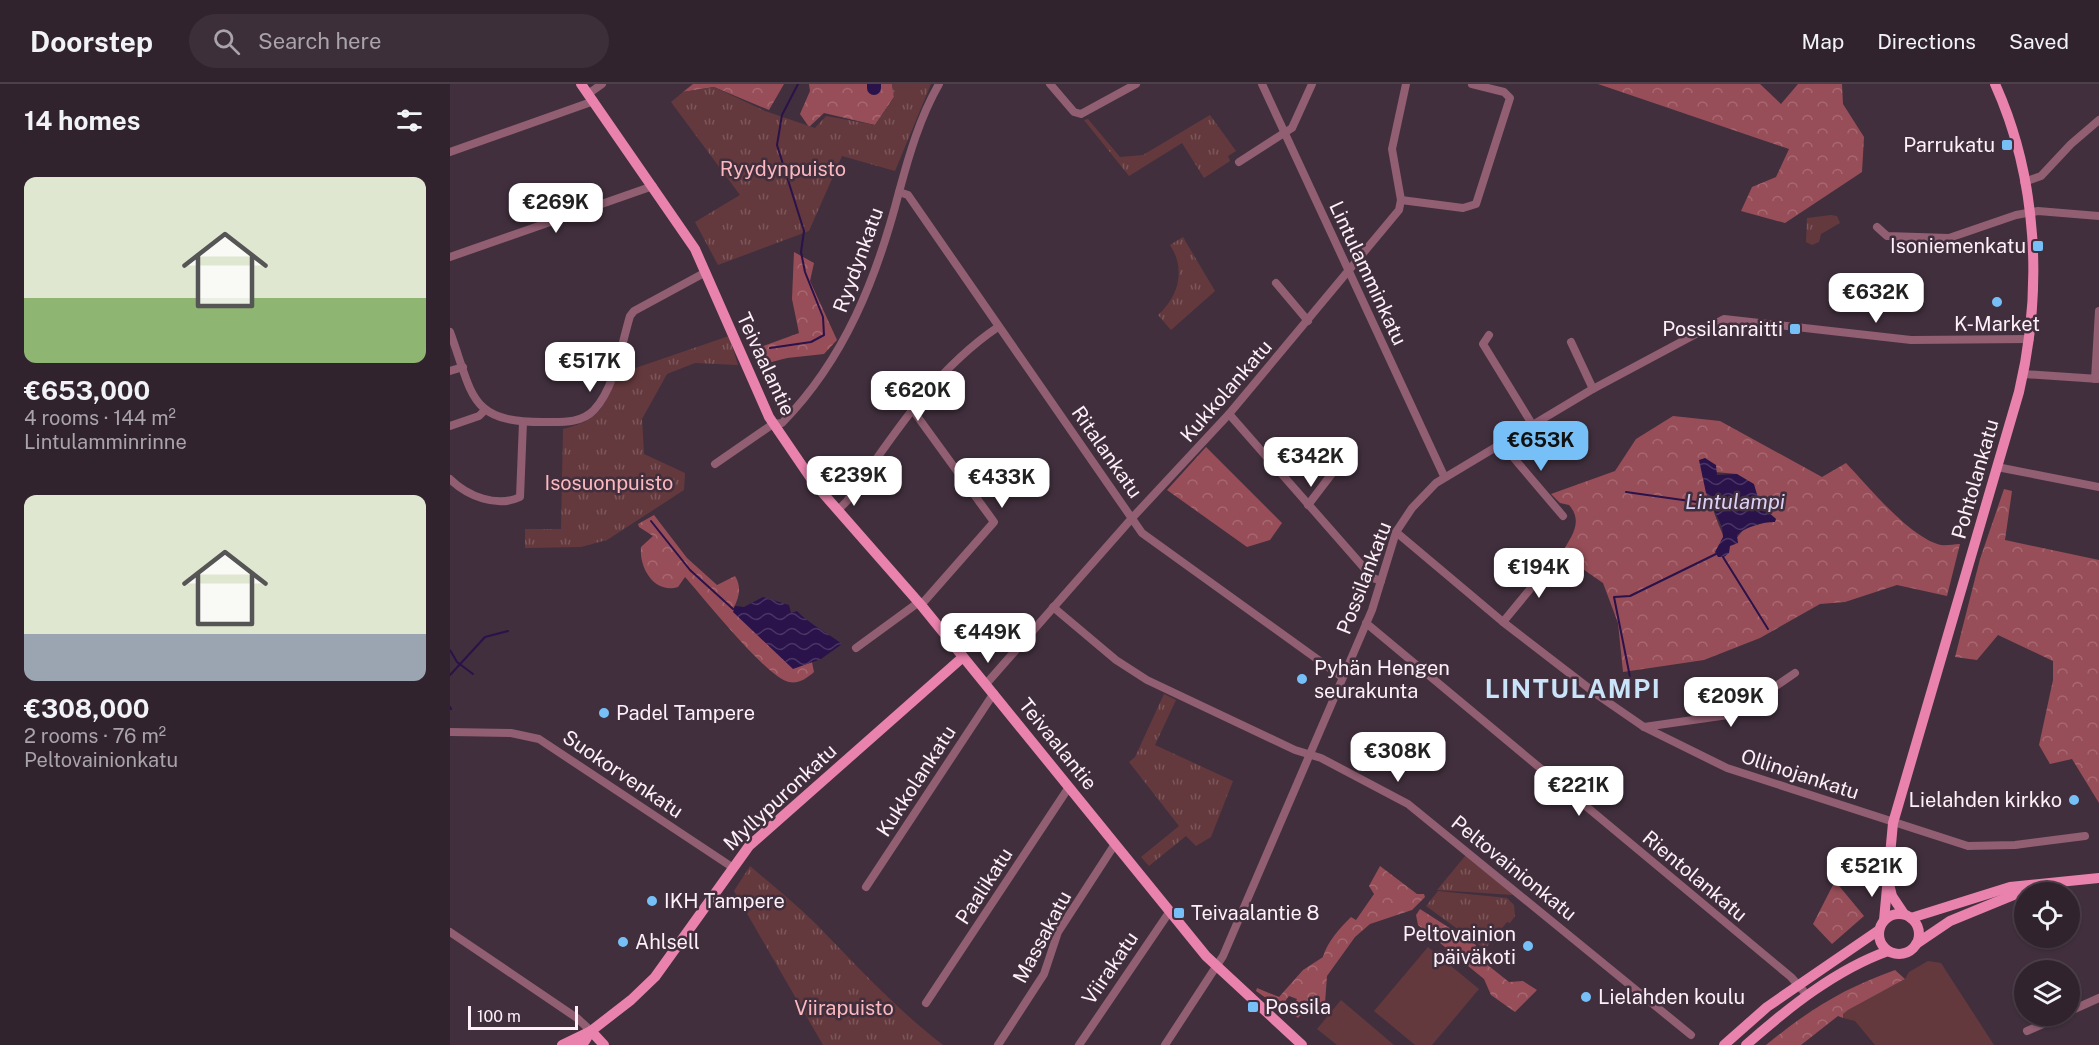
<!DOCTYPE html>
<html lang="en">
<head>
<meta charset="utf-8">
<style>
	:root { --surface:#31232e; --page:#3d2f3a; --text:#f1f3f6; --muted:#a8a4aa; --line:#4c404a; --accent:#76c0f7 }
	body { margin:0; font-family:"Public Sans",sans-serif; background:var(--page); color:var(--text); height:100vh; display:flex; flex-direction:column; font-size:22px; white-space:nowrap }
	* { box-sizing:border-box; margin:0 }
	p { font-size:20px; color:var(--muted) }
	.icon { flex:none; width:33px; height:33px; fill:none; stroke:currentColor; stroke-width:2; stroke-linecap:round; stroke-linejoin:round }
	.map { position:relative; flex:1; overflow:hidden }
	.drawer { display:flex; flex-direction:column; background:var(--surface); width:450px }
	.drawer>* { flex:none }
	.controls { position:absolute; left:1564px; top:798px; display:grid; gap:12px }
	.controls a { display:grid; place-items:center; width:66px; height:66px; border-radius:50%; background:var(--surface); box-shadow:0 2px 4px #0004,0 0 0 2px var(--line); font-size:30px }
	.scale { position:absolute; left:18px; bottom:15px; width:110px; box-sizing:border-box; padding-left:6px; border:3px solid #fdf0f9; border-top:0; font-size:16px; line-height:21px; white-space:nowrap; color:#fdf0f9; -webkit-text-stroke:4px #412f3d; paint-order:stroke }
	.price { position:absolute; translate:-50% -51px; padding:0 14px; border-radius:12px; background:#fff; color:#222; font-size:20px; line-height:39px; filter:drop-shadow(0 2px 3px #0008) }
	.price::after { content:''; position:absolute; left:50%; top:36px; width:18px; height:14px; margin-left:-9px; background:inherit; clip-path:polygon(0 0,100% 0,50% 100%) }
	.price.on { background:var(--accent); color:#111 }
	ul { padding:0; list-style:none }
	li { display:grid; align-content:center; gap:12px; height:318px; padding:0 24px }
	li span { display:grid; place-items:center; height:186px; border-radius:12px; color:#555 }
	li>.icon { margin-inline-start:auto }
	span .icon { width:108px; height:108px; fill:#fffc; stroke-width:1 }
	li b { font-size:26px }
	h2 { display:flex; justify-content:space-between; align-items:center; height:72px; padding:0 24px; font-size:26px }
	header { display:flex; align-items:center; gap:36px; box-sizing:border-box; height:84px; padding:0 30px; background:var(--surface); border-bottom:2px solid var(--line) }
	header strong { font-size:28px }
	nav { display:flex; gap:33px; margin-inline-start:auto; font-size:21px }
	.search { width:420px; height:54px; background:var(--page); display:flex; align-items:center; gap:15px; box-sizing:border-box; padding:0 21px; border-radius:33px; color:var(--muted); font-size:22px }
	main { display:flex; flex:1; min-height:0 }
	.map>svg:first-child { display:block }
	.green { fill:#64393d }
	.forest { fill:url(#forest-crowns); fill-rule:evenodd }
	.park { fill:url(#park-tufts) }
	.water { fill:url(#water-waves) }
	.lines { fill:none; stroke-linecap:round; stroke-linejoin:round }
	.stream { stroke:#2a124a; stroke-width:2 }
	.river { stroke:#2a124a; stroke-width:14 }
	.minor { stroke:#915e72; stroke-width:8 }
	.major { stroke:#e982ad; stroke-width:10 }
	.poi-dot { fill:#76c0f7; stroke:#412f3d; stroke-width:2 }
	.labels { text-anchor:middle; stroke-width:5; stroke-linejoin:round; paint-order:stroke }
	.poi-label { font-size:20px; fill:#fdf0f9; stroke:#412f3d; text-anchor:start }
	.park-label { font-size:20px; fill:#fbb8be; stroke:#412f3d }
	.street-label { font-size:20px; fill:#fdf0f9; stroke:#412f3d }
	.water-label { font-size:21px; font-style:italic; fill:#dbd1f6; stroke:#412f3d }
	.district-label { font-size:26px; font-weight:bold; letter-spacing:1.5px; fill:#c9e3f8; stroke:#412f3d }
</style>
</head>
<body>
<header>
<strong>Doorstep</strong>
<div class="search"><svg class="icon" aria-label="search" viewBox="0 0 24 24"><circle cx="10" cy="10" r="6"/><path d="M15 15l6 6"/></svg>Search here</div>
<nav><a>Map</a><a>Directions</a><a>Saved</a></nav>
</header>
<main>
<section class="drawer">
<h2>14 homes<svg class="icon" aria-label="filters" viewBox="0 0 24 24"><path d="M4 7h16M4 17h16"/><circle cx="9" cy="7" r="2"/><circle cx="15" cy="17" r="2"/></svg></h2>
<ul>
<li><span style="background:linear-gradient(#dfe7d0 65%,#8fb573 0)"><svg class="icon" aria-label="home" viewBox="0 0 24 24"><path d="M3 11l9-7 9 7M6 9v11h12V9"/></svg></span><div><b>€653,000</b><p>4 rooms · 144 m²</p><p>Lintulamminrinne</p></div></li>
<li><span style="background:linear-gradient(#dfe7d0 75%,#9aa5b1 0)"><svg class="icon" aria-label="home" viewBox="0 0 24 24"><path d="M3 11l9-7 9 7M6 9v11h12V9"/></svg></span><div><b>€308,000</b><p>2 rooms · 76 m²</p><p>Peltovainionkatu</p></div></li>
</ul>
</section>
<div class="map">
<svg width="1649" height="961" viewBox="0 0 1649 961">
	<defs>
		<pattern id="forest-crowns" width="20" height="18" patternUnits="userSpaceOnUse" patternTransform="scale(1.5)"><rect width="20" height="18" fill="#984e58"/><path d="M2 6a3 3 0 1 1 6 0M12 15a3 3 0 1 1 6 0" fill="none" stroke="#a76871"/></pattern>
		<pattern id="park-tufts" width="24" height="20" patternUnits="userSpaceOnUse" patternTransform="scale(1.5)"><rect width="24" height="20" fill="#64393d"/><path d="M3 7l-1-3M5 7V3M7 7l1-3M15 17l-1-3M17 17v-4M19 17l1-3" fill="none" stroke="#7b565a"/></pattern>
		<pattern id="water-waves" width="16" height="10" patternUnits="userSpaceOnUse" patternTransform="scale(1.5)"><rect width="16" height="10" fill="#2a124a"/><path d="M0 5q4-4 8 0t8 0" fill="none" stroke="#4a3565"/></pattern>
	</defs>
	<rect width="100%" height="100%" fill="#412f3d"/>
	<!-- green -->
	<g class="green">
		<polygon points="978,863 1029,905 982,961 965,961 924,927"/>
		<polygon points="1478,877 1491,879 1544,961 1425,961 1405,937 1393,934 1393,930 1398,926 1455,895 1459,888"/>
		<polygon points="891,916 944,961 887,961 867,945"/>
	</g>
	<!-- forest -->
	<g class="forest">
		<polygon points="243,0 334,0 319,26 264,3 233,8"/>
		<polygon points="359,0 442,0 444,13 425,41 374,29 359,43 350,30 360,7"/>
		<polygon points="1148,0 1310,0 1331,20 1348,0 1392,0 1393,20 1414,53 1412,88 1335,139 1291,127 1302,103 1326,93 1339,65"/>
		<polygon points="344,168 364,179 360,197 387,256 374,270 337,274 314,280 308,264 349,249 342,215"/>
		<path d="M1223,332l47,5 102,56 24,-14c22,23 64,75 95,82 5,1 13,-1 19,-1l-13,52 -50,-11 -52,17 -25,2 -60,34 -56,22 -81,12 -5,-49 -15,-40 -42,-29c10,-17 23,-32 8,-49l-9,-2 -9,-9 64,-23 21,-32zM1265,388l22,2 23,31 16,14 -32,10 -14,17c-10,-12 -24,-54 -26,-71z"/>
		<polygon points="756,363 832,439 820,456 797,463 717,406"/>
		<polygon points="1554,405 1562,407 1555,456 1649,476 1649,719 1622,675 1600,680 1589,661 1603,596 1603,577 1548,551 1527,576 1505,573 1530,475"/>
		<path d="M204,431l33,43 30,27 18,-9c7,11 4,22 -2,33l37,37 34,19 8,-3 2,10c-7,6 -15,12 -25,10 -22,-4 -86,-85 -104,-105l-7,10c-23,7 -39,-18 -37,-40l12,-11 -14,-9 -1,-3z"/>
		<path d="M930,782l37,28h7l1,3 -13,13 -42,14 -15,13 -28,39 -2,27 -6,12 -14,-5 -7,8 -8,-6 7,-13 -8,-3 -9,12 -24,-17 1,-3 22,9 24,-27 20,-13c4,-15 17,-29 28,-40l5,3 18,-26 -5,-8z"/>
		<polygon points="1385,797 1414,832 1382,860 1363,840"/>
		<polygon points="970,825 1026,861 1024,870 1059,898 1073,897 1087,906 1065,928 1041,911 1034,895 968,841 966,831"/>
		<path d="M1445,886l10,9 -57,31 -5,4v4l-5,-2 -37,29h-35c43,-35 76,-56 129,-75z"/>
	</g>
	<!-- park -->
	<g class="park">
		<polygon points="442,0 481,0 445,87 392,72 359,147 268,181 245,138 290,111 221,18 233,8 264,3 315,27 365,44 376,32 425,41 444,13"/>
		<polygon points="760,31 786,67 778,72 780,77 754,94 732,59 679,92 634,36 638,35 670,73 693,71"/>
		<polygon points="1381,131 1387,132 1390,139 1371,150 1369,158 1362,161 1356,158 1357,134"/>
		<path d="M733,153l32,54 -44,39 -13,-15c21,-19 28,-46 12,-70z"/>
		<path d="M279,252l9,29 -43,-2 -28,11 -25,45 2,35 41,19 -1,17 -77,50 -26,7 -56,1v-19h36l2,-100c38,-10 38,-18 52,-54z"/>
		<polygon points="714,610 726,616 705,661 783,697 761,753 746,762 736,752 699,782 691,773 729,742 679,678 685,673"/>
		<polygon points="1016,771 1063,811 987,806"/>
		<path d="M300,782c22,19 45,37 66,58 41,42 80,85 127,121h-120l-89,-154z"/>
		<polygon points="988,807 1057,814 1064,821 1065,832 1060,839 1057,838 1035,865 976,822"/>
	</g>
	<!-- water -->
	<g class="water">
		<path d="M1255,374l11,7 1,10 20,-1 17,10 6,21 16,14 -1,3c-13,0 -28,4 -38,13l1,8 -8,3 -1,7 -5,4h-6l-3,-5 8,-15 -1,-10 -16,-34 -7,-33z"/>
		<path d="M313,513l26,8 2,8 6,-2c12,13 31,22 45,33l-21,15 -28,10 -60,-57 2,-6 9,1z"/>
	</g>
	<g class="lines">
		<!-- stream -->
		<g class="stream">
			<polyline points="320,264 361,258 374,251 373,233 355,188 351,168 354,147 327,61 332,31 348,0"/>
			<polyline points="1176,408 1254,419 1259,416"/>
			<polyline points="201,437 240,486 283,525"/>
			<polyline points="1273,473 1318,545"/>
			<polyline points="0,566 7,578 23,590"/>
			<polyline points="0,591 35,553 58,547"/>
			<polyline points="1166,614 1180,593 1164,513 1180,512 1266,470"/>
			<polyline points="0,623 1,625"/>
		</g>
		<!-- river -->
		<polyline class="river" points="424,4 424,0"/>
		<!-- minor -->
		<g class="minor">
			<polyline points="600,0 624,28 631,30 686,0"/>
			<polyline points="812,0 994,392"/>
			<polyline points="138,10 152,0"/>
			<polyline points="0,68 144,17"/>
			<polyline points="789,78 842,44 862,0"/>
			<polyline points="1574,98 1591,92 1621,60 1649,36"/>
			<polyline points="449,108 458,111 692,449 892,593"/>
			<polyline points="951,116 1013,124 1026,120 1060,14 1054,8 1022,0"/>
			<polyline points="1427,143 1437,152 1499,154 1566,131 1588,127 1649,132"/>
			<polyline points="0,173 203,102"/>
			<polyline points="826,199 858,237"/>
			<path d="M0,248c24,65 18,91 97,90 16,0 35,1 47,-12 21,-23 27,-64 36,-94l4,-5 72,-39"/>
			<polyline points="1039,251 1033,260 1082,340"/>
			<polyline points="1121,258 1143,305"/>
			<polyline points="0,287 13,283"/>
			<polyline points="1573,290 1649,295"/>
			<polyline points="1645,295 1649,227"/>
			<polyline points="462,325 544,438 471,521"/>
			<polyline points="779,330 923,494 931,497"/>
			<polyline points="0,342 29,332 34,327"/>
			<polyline points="1051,359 1113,432"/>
			<path d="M265,380l58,-40 9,-1c63,-64 95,-146 117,-231 10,-37 21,-75 40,-108"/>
			<polyline points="1547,383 1649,403"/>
			<path d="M0,395c17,17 47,29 70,18l3,-75"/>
			<polyline points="858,421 903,362"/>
			<path d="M388,426l9,-9c45,-64 86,-130 151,-174"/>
			<polyline points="946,448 1053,538 1149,612 1194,643 1277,684 1518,762 1565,761 1635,752"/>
			<polyline points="603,523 666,576 697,596 845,666 871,674 958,720 1241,951"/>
			<polyline points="1053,538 1105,475"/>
			<polyline points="916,539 1341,893 1357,911"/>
			<polyline points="406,564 469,518"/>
			<polyline points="536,600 683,433 779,330 949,126 951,116 942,65 956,0"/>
			<polyline points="1194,643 1285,630 1345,589"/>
			<polyline points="1,648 61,649 89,655 282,783"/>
			<polyline points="416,803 544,609"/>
			<polyline points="0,848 127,934 141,947"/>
			<polyline points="476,919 619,703"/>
			<polyline points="1620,927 1649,914"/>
			<polyline points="1577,947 1611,932"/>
			<polyline points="548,961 594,890 608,848 665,760"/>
			<polyline points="629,961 720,827"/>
			<polyline points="715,961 773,872 922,526 946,448 962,424 986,399 1141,306 1274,235 1461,256 1580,255"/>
		</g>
		<!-- major -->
		<g class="major">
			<polyline points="131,0 245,165 319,333 364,399 471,521 756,872 852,961"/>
			<polyline points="1439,800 1442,812 1454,830"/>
			<circle cx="1449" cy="850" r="20"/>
			<polyline points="1461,834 1560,803 1649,794"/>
			<path d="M1434,836l9,-97 126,-431c24,-101 19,-213 -24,-308"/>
			<polyline points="1466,860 1500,837 1578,805"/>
			<polyline points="141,947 154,961"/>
			<polyline points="112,961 141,947 181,916 205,893 299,762 513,573"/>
			<polyline points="127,961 135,957 141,947"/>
			<polyline points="1274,961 1317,923 1429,846"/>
			<path d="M1296,961c42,-37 89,-75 142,-94"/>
		</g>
	</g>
	<!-- markers -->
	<g class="poi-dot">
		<rect x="1551" y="55" width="12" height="12" rx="3"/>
		<rect x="1582" y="156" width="12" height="12" rx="3"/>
		<circle cx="1547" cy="218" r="6"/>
		<rect x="1339" y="239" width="12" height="12" rx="3"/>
		<circle cx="852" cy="595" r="6"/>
		<circle cx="154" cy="629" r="6"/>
		<circle cx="1624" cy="716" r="6"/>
		<circle cx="202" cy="817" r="6"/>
		<rect x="723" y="823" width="12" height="12" rx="3"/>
		<circle cx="173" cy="858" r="6"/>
		<circle cx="1078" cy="862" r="6"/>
		<circle cx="1136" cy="913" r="6"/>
		<rect x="797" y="917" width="12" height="12" rx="3"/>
	</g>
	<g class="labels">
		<!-- poi labels -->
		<g class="poi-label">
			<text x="1545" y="68" text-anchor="end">Parrukatu</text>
			<text x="1576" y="169" text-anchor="end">Isoniemenkatu</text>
			<text x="1547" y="247" text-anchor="middle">K-Market</text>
			<text x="1333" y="252" text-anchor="end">Possilanraitti</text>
			<text x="864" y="591">Pyhän Hengen<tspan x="864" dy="23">seurakunta</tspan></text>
			<text x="166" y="636">Padel Tampere</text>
			<text x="1612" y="723" text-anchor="end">Lielahden kirkko</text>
			<text x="214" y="824">IKH Tampere</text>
			<text x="741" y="836">Teivaalantie 8</text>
			<text x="1066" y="857" text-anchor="end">Peltovainion<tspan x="1066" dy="23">päiväkoti</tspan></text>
			<text x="185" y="865">Ahlsell</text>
			<text x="1148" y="920">Lielahden koulu</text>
			<text x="815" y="930">Possila</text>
		</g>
		<!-- park labels -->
		<g class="park-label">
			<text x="333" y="92">Ryydynpuisto</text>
			<text x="159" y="406">Isosuonpuisto</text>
			<text x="394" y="931">Viirapuisto</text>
		</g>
		<!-- street labels -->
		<g class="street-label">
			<text transform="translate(408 176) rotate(-70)" y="7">Ryydynkatu</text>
			<text transform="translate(918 189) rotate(65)" y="7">Lintulamminkatu</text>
			<text transform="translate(316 280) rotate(65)" y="7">Teivaalantie</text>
			<text transform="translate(776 307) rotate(-49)" y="7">Kukkolankatu</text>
			<text transform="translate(657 368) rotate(55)" y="7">Ritalankatu</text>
			<text transform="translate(1525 395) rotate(-74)" y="7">Pohtolankatu</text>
			<text transform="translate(914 494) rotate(-69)" y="7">Possilankatu</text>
			<text transform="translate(608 660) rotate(51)" y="7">Teivaalantie</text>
			<text transform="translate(173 690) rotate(34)" y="7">Suokorvenkatu</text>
			<text transform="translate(1350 690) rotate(18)" y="7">Ollinojankatu</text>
			<text transform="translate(466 697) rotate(-57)" y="7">Kukkolankatu</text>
			<text transform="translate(330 713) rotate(-43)" y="7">Myllypuronkatu</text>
			<text transform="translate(1064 784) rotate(39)" y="7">Peltovainionkatu</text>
			<text transform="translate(1245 792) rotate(40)" y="7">Rientolankatu</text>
			<text transform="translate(534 802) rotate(-57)" y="7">Paalikatu</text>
			<text transform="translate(592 853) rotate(-62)" y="7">Massakatu</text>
			<text transform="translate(660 884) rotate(-56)" y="7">Viirakatu</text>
		</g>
		<!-- water labels -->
		<g class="water-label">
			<text x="1285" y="425">Lintulampi</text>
		</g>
		<!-- district labels -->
		<g class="district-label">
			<text x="1123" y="614">LINTULAMPI</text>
		</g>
	</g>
</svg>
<div class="controls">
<a><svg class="icon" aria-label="locate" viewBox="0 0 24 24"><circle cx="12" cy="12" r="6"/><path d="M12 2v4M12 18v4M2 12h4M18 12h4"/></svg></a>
<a><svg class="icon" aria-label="layers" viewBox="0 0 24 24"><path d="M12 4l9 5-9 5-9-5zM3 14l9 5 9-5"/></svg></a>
</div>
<div class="scale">100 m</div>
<b class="price" style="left:106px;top:150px">€269K</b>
<b class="price" style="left:1426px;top:240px">€632K</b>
<b class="price" style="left:140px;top:309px">€517K</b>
<b class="price" style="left:468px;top:338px">€620K</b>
<b class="price on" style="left:1091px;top:388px">€653K</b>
<b class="price" style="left:861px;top:404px">€342K</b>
<b class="price" style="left:404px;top:423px">€239K</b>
<b class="price" style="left:552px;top:425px">€433K</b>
<b class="price" style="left:1089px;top:515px">€194K</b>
<b class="price" style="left:538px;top:580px">€449K</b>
<b class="price" style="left:1281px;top:644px">€209K</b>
<b class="price" style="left:948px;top:699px">€308K</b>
<b class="price" style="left:1129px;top:733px">€221K</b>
<b class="price" style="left:1422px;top:814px">€521K</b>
</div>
</main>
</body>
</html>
